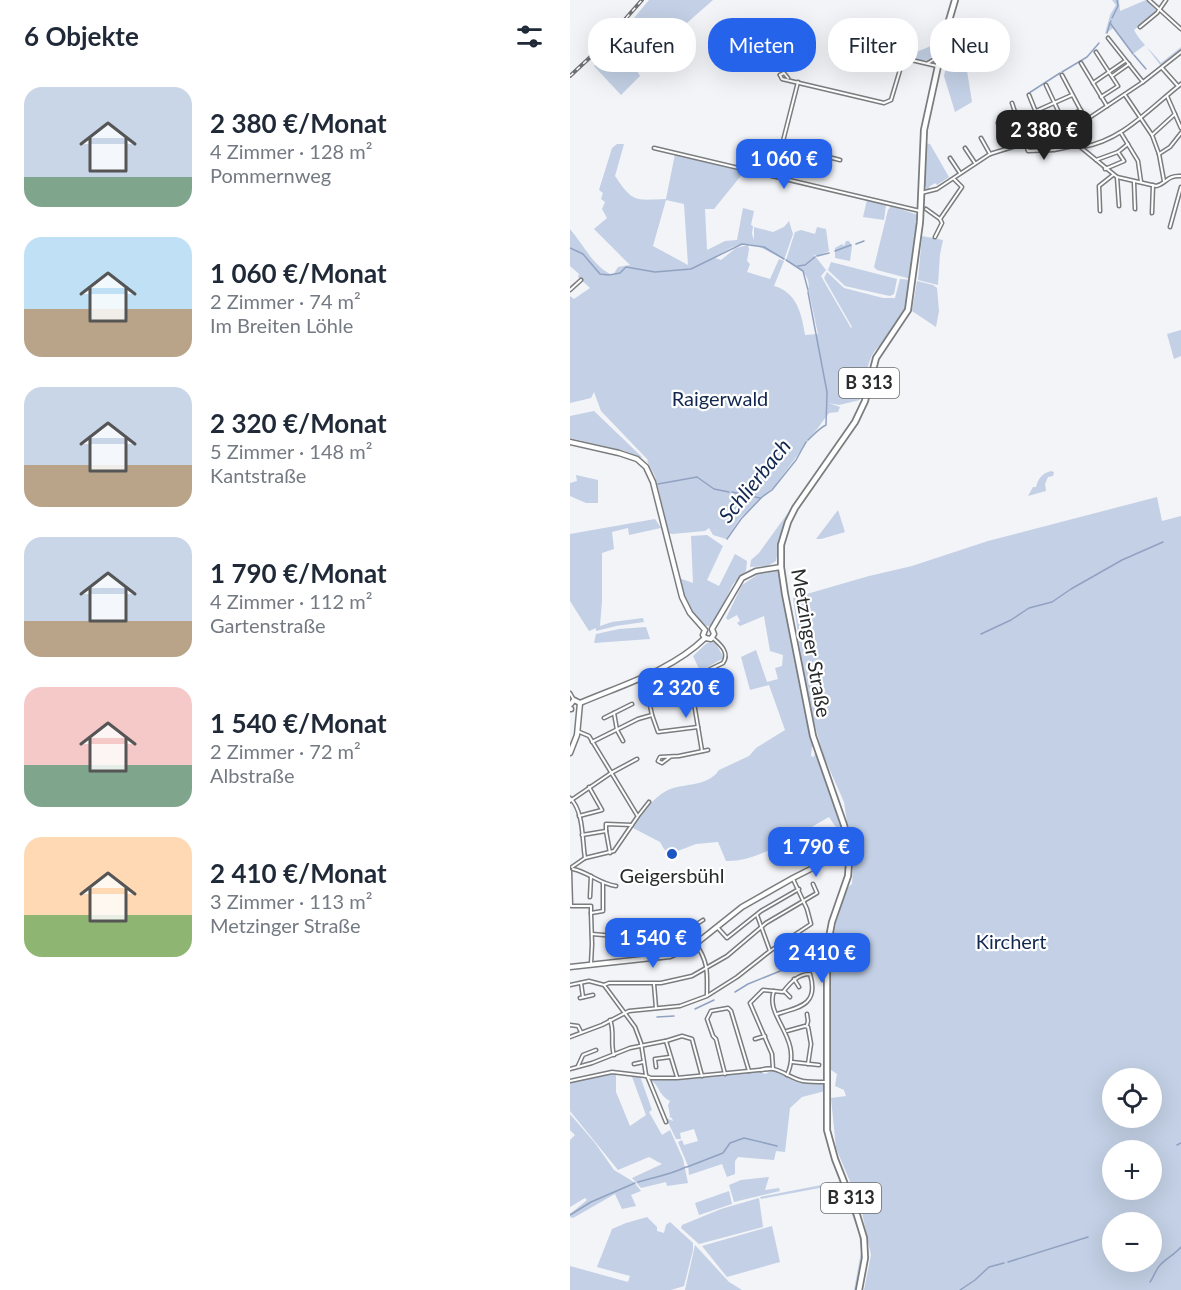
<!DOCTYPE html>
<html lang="de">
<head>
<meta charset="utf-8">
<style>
	:root { --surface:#fff; --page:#f6f6f7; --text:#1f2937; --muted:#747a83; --accent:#2563eb }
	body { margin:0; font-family:Lato,sans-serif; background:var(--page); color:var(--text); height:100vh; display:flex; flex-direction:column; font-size:22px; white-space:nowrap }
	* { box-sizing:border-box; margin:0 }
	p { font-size:20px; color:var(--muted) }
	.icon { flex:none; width:33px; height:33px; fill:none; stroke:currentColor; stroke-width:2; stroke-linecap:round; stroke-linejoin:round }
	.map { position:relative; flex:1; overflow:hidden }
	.side { display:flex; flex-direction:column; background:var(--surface); width:570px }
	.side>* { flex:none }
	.hud { position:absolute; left:18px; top:18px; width:502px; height:54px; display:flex; gap:12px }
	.buttons { position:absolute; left:532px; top:1068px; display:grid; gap:12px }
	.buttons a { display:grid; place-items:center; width:60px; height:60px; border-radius:50%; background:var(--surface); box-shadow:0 6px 24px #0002; font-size:30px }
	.price { position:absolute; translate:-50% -51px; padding:0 14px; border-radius:12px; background:var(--accent); color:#fff; font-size:20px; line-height:39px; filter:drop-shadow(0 2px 3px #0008) }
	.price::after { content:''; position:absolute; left:50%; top:36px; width:18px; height:14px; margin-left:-9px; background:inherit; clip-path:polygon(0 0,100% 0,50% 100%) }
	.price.on { background:#222; color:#fff }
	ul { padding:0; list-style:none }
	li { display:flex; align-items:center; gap:18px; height:150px; padding:0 24px }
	li span { display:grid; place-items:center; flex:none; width:168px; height:120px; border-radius:18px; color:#555 }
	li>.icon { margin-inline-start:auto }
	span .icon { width:72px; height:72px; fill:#fffc; stroke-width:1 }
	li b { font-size:26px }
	h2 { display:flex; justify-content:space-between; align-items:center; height:72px; padding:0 24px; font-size:26px }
	.tag { padding:0 21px; border-radius:24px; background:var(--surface); box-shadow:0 6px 24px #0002; font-size:21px; line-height:54px }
	.tag.on { background:var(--accent); color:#fff }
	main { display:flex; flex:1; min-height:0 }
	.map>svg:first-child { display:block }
	.green { fill:#c3d0e5; fill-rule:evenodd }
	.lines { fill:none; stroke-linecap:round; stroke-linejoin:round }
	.stream { stroke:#91a2c1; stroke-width:1.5 }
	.street-casing { stroke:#7a7c7e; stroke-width:5 }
	.secondary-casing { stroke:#7a7c7e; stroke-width:7 }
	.primary-casing { stroke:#7a7c7e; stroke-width:8 }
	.street { stroke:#fff; stroke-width:2 }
	.secondary { stroke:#fff; stroke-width:4 }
	.primary { stroke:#fff; stroke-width:4.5 }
	.rail-casing { stroke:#6f7072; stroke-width:4 }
	.rail { stroke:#fff; stroke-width:1.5; stroke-dasharray:4.5; stroke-linecap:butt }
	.poi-dot { fill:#1c56c2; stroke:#fff; stroke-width:2 }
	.labels { text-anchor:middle; stroke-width:4.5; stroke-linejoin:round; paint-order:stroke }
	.shield { fill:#fff; stroke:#6a6b6b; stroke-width:1.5 }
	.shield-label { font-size:18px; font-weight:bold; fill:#2a2b2c }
	.park-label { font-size:20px; fill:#122750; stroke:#fff }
	.street-label { font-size:20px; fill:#2a2b2c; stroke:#fff }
	.poi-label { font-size:20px; fill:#2a2b2c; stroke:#fff }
	.water-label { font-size:21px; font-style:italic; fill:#122850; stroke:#fff }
</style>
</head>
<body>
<main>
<section class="side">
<h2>6 Objekte<svg class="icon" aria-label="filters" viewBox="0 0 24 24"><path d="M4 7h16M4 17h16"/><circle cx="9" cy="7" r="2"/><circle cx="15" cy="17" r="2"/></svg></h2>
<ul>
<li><span style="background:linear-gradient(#c9d6e8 75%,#7fa58c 0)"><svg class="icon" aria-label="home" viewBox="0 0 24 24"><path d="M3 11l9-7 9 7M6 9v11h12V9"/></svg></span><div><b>2 380 €/Monat</b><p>4 Zimmer · 128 m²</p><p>Pommernweg</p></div></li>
<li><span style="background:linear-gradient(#bfe0f5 60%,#b9a48a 0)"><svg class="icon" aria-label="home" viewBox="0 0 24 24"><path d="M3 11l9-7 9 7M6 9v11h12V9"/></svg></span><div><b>1 060 €/Monat</b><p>2 Zimmer · 74 m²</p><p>Im Breiten Löhle</p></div></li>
<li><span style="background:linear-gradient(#c9d6e8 65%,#b9a48a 0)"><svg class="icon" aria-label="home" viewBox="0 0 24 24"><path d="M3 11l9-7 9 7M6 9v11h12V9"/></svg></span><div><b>2 320 €/Monat</b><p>5 Zimmer · 148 m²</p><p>Kantstraße</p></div></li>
<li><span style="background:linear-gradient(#c9d6e8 70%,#b9a48a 0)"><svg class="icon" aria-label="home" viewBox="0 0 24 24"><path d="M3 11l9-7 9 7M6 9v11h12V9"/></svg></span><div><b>1 790 €/Monat</b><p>4 Zimmer · 112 m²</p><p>Gartenstraße</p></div></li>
<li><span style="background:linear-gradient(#f6c9c9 65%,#7fa58c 0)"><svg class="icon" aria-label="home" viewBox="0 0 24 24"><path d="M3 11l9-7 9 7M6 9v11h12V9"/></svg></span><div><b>1 540 €/Monat</b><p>2 Zimmer · 72 m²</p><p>Albstraße</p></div></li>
<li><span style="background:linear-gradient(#ffd9b3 65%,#8fb573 0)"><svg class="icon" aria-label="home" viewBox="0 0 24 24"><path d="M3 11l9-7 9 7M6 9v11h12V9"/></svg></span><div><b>2 410 €/Monat</b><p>3 Zimmer · 113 m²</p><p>Metzinger Straße</p></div></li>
</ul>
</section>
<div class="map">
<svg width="611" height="1290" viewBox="0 0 611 1290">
	<rect width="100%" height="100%" fill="#f2f4f8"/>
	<!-- green -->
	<g class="green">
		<polygon points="79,0 143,0 110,29 106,26 66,60 58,54 56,56 61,59 70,76 51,95 24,66"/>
		<path d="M542,0h7l1,11 26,-11 10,8 -1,5 -21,17c5,11 18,21 27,33l20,-16v3l-20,16 -16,-21 -12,9 -20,-26 -8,6 5,-19 6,-10z"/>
		<polygon points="386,19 395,58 402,102 385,112 374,76"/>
		<path d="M366,44c-4,20 -9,18 -27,13v-2z"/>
		<polygon points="355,143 360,144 379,177 367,185 365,183 359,187 361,191 358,192 354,184"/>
		<path d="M47,144h7l-9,32c18,27 20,24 51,23l9,-45 69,18 -30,37h-9l2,41 18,-9 12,-1 6,-32 11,3 -3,14 2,1 -1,8 2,6v-13l19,5 11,-5 5,-6 4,13 -9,26c-30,-17 -40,-24 -69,-2l6,2 15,-12 12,-3 1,4 -2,12 3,3 -3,8 23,7 9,-20 5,2 -10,25c23,6 28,29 31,49l13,-1 -9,-42h-1c4,-18 -8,-22 -22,-32l9,-28 6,-2 14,4 2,-7 9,2 3,22 -12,5 -6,-2 4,2 11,14 -5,6 30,52 1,-1 -28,-49 3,-6 17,16 39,10h12l5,-19 12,1 -7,31 -22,33c-17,7 -17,40 -23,56l-21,5 -10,-2 11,4 -2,5 -9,1 -56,75 -33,30 -14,21 -13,-4 -4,-7 -4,3 -33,3 -3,-1 -14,-57 -8,-15 1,-1 -47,-49 -7,-19 -3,6 -21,5v-107l4,3 16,-11 -12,-11 1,-3 -9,-8v-37c13,15 24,39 43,46l5,-8 12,-2 -36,-36 13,-11 -5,-9 3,-7 -4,-3 2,-6 -4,-3 13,-42zM96,200l18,4 4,61 -35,-19z"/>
		<polygon points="297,200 316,205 314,220 293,217"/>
		<polygon points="321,206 348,215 341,279 307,270 304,267 318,210"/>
		<polygon points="352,236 373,240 370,254 368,285 348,280"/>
		<polygon points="276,241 279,241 282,246 280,261 265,258 265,248 272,244 274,246"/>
		<polygon points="261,262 327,279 324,294 320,296 315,295 275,286 258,270"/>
		<polygon points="347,281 363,285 367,288 369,311 366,327 342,311"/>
		<polygon points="611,330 611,356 604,359 597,334"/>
		<polygon points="24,411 73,458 55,451 0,438 0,416"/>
		<path d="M481,471l3,1 -1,4 -5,1 -3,7 1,7 -18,5 5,-9h3c2,-9 7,-14 15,-16z"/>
		<polygon points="6,475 28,480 28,503 16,503 0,496 0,483 7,481"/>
		<path d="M587,497l5,24 19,-5v774h-317l7,-35 -10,-47 -25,-60 -5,-50 15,-2 -2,-6 -9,-4 2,-12 -6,-4c-1,-56 -8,-117 12,-170 2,-6 3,-12 9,-16l2,-40 -7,-22 -3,-20 -20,-45 -11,-38 -10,-48 -10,-73 76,-22 43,-10 76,-25zM543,1078h39v40h-39zM543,1150h39v40h-39zM543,1222h39v40h-39z"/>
		<polygon points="220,510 209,544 206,561 198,566 180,567 181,560 189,553"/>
		<polygon points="268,510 275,532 251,539 246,539"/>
		<polygon points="85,519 91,528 59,535 58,528 42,532 44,549 32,553 32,601 30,626 42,622 73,618 74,622 46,626 26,631 26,628 19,631 0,601 0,534"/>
		<path d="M137,535l16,11 -16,34 12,6 16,-32 12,7 -1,10 -13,13 -17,35 -6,7h-3c-17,-9 -23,-31 -28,-48l14,5 -2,-47z"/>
		<path d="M200,570l8,1 2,5 27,144 8,26 -3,1 -1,9 3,1 1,-5 2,-1 30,91v5l-3,1v-9l-15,-22c-29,16 -69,45 -103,44l-8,-19 -22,2 -26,10 -6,-5 -4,-7 -27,-14c10,-15 19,-30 35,-38 16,-7 40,-3 51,-20l30,-14 7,-8 29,-18 -16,-45 -19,5 -9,-33 15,-7 11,32 11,-3 -3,-11 7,-2 1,-11 -13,-4 -6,-35 -24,10 -3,-3 3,-2 -3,-6 -9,5 -2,-2 16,-33 15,-10 -2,-3z"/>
		<polygon points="76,627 80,639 24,643 26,634 49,629"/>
		<polygon points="145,642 154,658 130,671 123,656 137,643"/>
		<path d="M203,1070l29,12 22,2 1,7 -23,6 -12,11 -5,44 -9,-1 -2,9 -36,-3 -3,4v13l-8,3 -5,-13 -33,11 -1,-9 -10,-24 4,-2 2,5 14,-4 -4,-12 -14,4 1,6h-5l-10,-21 7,3 -1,-3 -3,-1 1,-1 -2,-11 2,-4c-11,-5 -11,-16 -19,-21l49,-2 60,-7 5,3z"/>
		<polygon points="38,1073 46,1073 46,1092 60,1126 76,1115 61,1074 70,1076 82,1110 79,1112 92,1135 100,1130 113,1159 118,1183 97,1186 96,1182 71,1188 62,1178 92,1164 79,1157 48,1170 0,1111 0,1082"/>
		<polygon points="0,1114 25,1143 44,1170 64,1182 71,1191 61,1195 66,1206 52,1209 45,1194 3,1218 0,1217 0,1214 17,1200 15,1198 0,1207 0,1140 5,1135 0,1130"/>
		<polygon points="199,1177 195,1190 209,1188 210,1191 164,1202 159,1185 171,1180"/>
		<polygon points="272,1181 292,1233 294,1260 287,1290 284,1290 291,1252 289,1234 271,1184 191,1199 190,1197"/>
		<polygon points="159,1191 162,1204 129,1215 125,1203"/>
		<polygon points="189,1198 193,1227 129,1244 111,1228 112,1225 151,1209"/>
		<polygon points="77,1217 87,1227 87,1231 94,1233 96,1225 100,1222 123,1243 123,1250 114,1286 101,1290 0,1290 0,1266 58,1282 60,1276 27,1267 42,1229 56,1223"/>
		<polygon points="202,1226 210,1262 157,1277 132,1246"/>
		<polygon points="125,1245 159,1282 172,1290 115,1290"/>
	</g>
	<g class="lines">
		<!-- stream -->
		<g class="stream">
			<polyline points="542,18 548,6 547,0"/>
			<polyline points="541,21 540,23 563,54"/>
			<polyline points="537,33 540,23"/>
			<polyline points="564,55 576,69"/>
			<polyline points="492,72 517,57 529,43"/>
			<polyline points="459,93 490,73"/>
			<polyline points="286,244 294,241"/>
			<polyline points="0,248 13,254 30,274 39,275 50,273 56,267 85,272 121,269 172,244 194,247 214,259"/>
			<polyline points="265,251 281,245"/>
			<polyline points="247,256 259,253"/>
			<polyline points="216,260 233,271 238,290"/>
			<polyline points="228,266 235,265 245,257"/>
			<path d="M238,440c7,-6 10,-11 18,-15l1,-33 -19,-100"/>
			<polyline points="88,484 127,477 144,489 159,492"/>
			<polyline points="162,492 190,498"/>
			<polyline points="157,539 171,519 192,497 202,490 226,460 236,442"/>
			<polyline points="411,634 441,620 459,608 482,602 501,589 552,560 593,542"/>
			<polyline points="165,992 178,984 250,955"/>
			<polyline points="125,1009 144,1000"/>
			<polyline points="87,1017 104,1016"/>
			<polyline points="607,1145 611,1143"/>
			<polyline points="117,1167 153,1153 160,1143 174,1138 207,1146"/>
			<path d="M68,1182c16,-5 32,-7 48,-15"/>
			<polyline points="0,1215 21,1202 65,1183"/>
			<polyline points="438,1262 518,1237"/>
			<path d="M580,1282c4,-5 5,-12 11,-18 6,-6 14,-10 20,-17"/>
			<polyline points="390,1290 405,1280 419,1267 434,1263"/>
		</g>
		<!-- street casing -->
		<g class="street-casing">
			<g id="street">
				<polyline points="579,0 611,29"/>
				<polyline points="570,27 587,13 596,0"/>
				<polyline points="538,38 573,82"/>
				<polyline points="526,52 548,86 531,97"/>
				<polyline points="358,63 368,57"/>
				<polyline points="511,63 537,106"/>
				<polyline points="592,68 608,86"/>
				<polyline points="210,75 212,79 314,103 321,100 333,60 337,59 367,66"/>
				<polyline points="210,75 214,73 218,78"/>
				<polyline points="492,75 516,120"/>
				<polyline points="542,76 559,64"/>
				<polyline points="523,83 555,61"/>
				<polyline points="476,85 492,119 511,110"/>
				<polyline points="459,95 476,137"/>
				<polyline points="555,95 582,135 589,154 594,181"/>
				<polyline points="597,96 611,128"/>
				<polyline points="442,103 458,151 484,150 508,145"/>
				<polyline points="448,119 502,95"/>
				<path d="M513,122l-5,23 39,32 39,9c10,-2 11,-11 25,-10"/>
				<polyline points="428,123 435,149"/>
				<polyline points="551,133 568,161 571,182"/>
				<polyline points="582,135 605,114"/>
				<polyline points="411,138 420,154"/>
				<polyline points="212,145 228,82"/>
				<path d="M512,147c40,-6 68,-39 99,-63"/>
				<polyline points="84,148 350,211"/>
				<polyline points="395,148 405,163"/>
				<polyline points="589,154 600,147 611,133"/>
				<polyline points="380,158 390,173"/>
				<polyline points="526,160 548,152"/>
				<polyline points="535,169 554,161 548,152 558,144"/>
				<polyline points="203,176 212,145 270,160"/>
				<polyline points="547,177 549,206"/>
				<polyline points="564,182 565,209"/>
				<polyline points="351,193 367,189 420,154 497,130 513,122 573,82 611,52"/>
				<polyline points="356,209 370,219 392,187 384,179"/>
				<polyline points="530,211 529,186 543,175"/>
				<polyline points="582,213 583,185"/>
				<polyline points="600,227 611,187"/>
				<polyline points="365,237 372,223 370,219"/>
				<polyline points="0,290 11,280"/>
				<polyline points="117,680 122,691 132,751"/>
				<polyline points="0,693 4,700"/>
				<polyline points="44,713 47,730 53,741"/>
				<polyline points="82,715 88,732 128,727"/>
				<polyline points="34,718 62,704"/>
				<polyline points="7,731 19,736 67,815"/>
				<path d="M22,742l46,-23 14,-4 -3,-14 1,-3 73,-35c7,-10 -2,-18 -10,-25"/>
				<polyline points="100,757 92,763 88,761 90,757 109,756 138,750"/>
				<path d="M0,798c14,13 12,42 15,60"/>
				<polyline points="0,801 41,773 67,759"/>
				<polyline points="9,816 32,810 19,787"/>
				<polyline points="36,831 36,824 62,825"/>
				<polyline points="36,831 40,853"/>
				<polyline points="12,835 36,831"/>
				<polyline points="2,867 15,858 44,851 68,816 79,802"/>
				<path d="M3,869c15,3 27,15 43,17"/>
				<polyline points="0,871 1,906 21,906 21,913"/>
				<polyline points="20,897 21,876"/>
				<polyline points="187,915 200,951"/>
				<polyline points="147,927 157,938 191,911 229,889"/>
				<polyline points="22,934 45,936 66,934 85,934"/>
				<path d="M126,944c13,19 11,30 11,51"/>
				<polyline points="104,954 110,935 133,920"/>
				<polyline points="21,964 22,944 21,913 33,911 33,883"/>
				<polyline points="224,979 229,987"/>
				<polyline points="11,983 13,997"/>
				<polyline points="84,984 86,1008"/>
				<polyline points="0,985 19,981 34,985 39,983 91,983 122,976 157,956 196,923 247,893 243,884"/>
				<polyline points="34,985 65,1027 71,1043 76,1075"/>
				<path d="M204,991c-10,26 30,47 13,84"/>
				<polyline points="214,991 220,997"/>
				<polyline points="10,998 23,995"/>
				<polyline points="237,1014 238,1021 237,1025"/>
				<path d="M40,1020c5,12 0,23 4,35"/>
				<polyline points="0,1025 8,1026 11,1032"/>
				<polyline points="217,1031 235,1026 238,1027 241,1044 238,1064"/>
				<polyline points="0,1037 32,1025 59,1011 110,1006 137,996 167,977 200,951 241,924 237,909 223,879"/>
				<polyline points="185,1039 195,1036"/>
				<polyline points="222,1062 249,1065"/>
				<polyline points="64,1064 73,1062"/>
				<polyline points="8,1066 13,1055 26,1050"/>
				<polyline points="86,1067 85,1059 100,1057"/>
				<polyline points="0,1069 22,1063 60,1048 95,1041"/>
				<path d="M203,1069l-1,-15 -22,-51 13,-13 20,2c7,-9 15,-18 27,-18 9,30 -9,33 -33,40"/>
				<path d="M191,1070c15,-6 27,8 42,11 7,1 16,1 24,1"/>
				<polyline points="155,1074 146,1039 143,1036 137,1019 141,1011 158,1008 161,1011 179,1071"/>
				<polyline points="76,1076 81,1078 107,1078 200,1069"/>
				<polyline points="107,1077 96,1041 112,1036 122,1039 132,1076"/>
				<polyline points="78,1078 96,1122"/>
				<polyline points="0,1081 42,1072 76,1076"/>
			</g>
		</g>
		<!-- secondary casing -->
		<g class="secondary-casing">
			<g id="secondary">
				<polyline points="0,442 49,453 67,459 76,467 83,482 112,597 120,613 135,630 133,635 135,638"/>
				<path d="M10,703c42,-18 91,-32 125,-65l6,1 3,-5 -2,-5 30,-51 14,-7 25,-4"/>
				<polyline points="0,705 4,700 10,703"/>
				<polyline points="0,709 1,709"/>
				<polyline points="0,753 7,735 10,703"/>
				<polyline points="0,967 100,956 123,946 172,907 223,878 280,849"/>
			</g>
		</g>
		<!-- primary casing -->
		<g class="primary-casing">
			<polyline id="primary" points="289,1290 295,1258 294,1238 287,1215 265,1159 257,1130 257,948 262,922 278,876 280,849 274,825 243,736 215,594 211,567 211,545 218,522 225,508 285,422 295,401 306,358 338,310 350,222 354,130 375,34 385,0"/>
		</g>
		<!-- street -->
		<use href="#street" class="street"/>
		<!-- secondary -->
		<use href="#secondary" class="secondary"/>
		<!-- primary -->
		<use href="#primary" class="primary"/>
		<!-- rail casing -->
		<g class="rail-casing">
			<polyline id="rail" points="0,76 29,49 72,0"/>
		</g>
		<!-- rail -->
		<use href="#rail" class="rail"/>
	</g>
	<!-- markers -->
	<circle class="poi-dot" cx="102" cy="854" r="6"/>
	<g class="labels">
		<!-- shield labels -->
		<g class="shield">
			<rect x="269" y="368" width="60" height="30" rx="4.5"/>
			<rect x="251" y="1183" width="60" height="30" rx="4.5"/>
		</g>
		<g class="shield-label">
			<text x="299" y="389">B 313</text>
			<text x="281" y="1204">B 313</text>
		</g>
		<!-- park labels -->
		<g class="park-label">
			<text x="150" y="406">Raigerwald</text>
			<text x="441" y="949">Kirchert</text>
		</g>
		<!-- street labels -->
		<g class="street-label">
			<text transform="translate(241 643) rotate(80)" y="7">Metzinger Straße</text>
		</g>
		<!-- poi labels -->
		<g class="poi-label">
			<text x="102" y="883">Geigersbühl</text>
		</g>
		<!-- water labels -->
		<g class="water-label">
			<text transform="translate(185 481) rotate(-51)" y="7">Schlierbach</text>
		</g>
	</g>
</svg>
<div class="buttons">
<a><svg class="icon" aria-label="locate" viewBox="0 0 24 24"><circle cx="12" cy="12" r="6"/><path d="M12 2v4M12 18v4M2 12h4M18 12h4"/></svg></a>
<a>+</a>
<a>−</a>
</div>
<b class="price on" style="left:474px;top:161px">2 380 €</b>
<b class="price" style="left:214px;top:190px">1 060 €</b>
<b class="price" style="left:116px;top:719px">2 320 €</b>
<b class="price" style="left:246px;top:878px">1 790 €</b>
<b class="price" style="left:83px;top:969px">1 540 €</b>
<b class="price" style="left:252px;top:984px">2 410 €</b>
<div class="hud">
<a class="tag">Kaufen</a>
<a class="tag on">Mieten</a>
<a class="tag">Filter</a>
<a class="tag">Neu</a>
</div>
</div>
</main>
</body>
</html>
